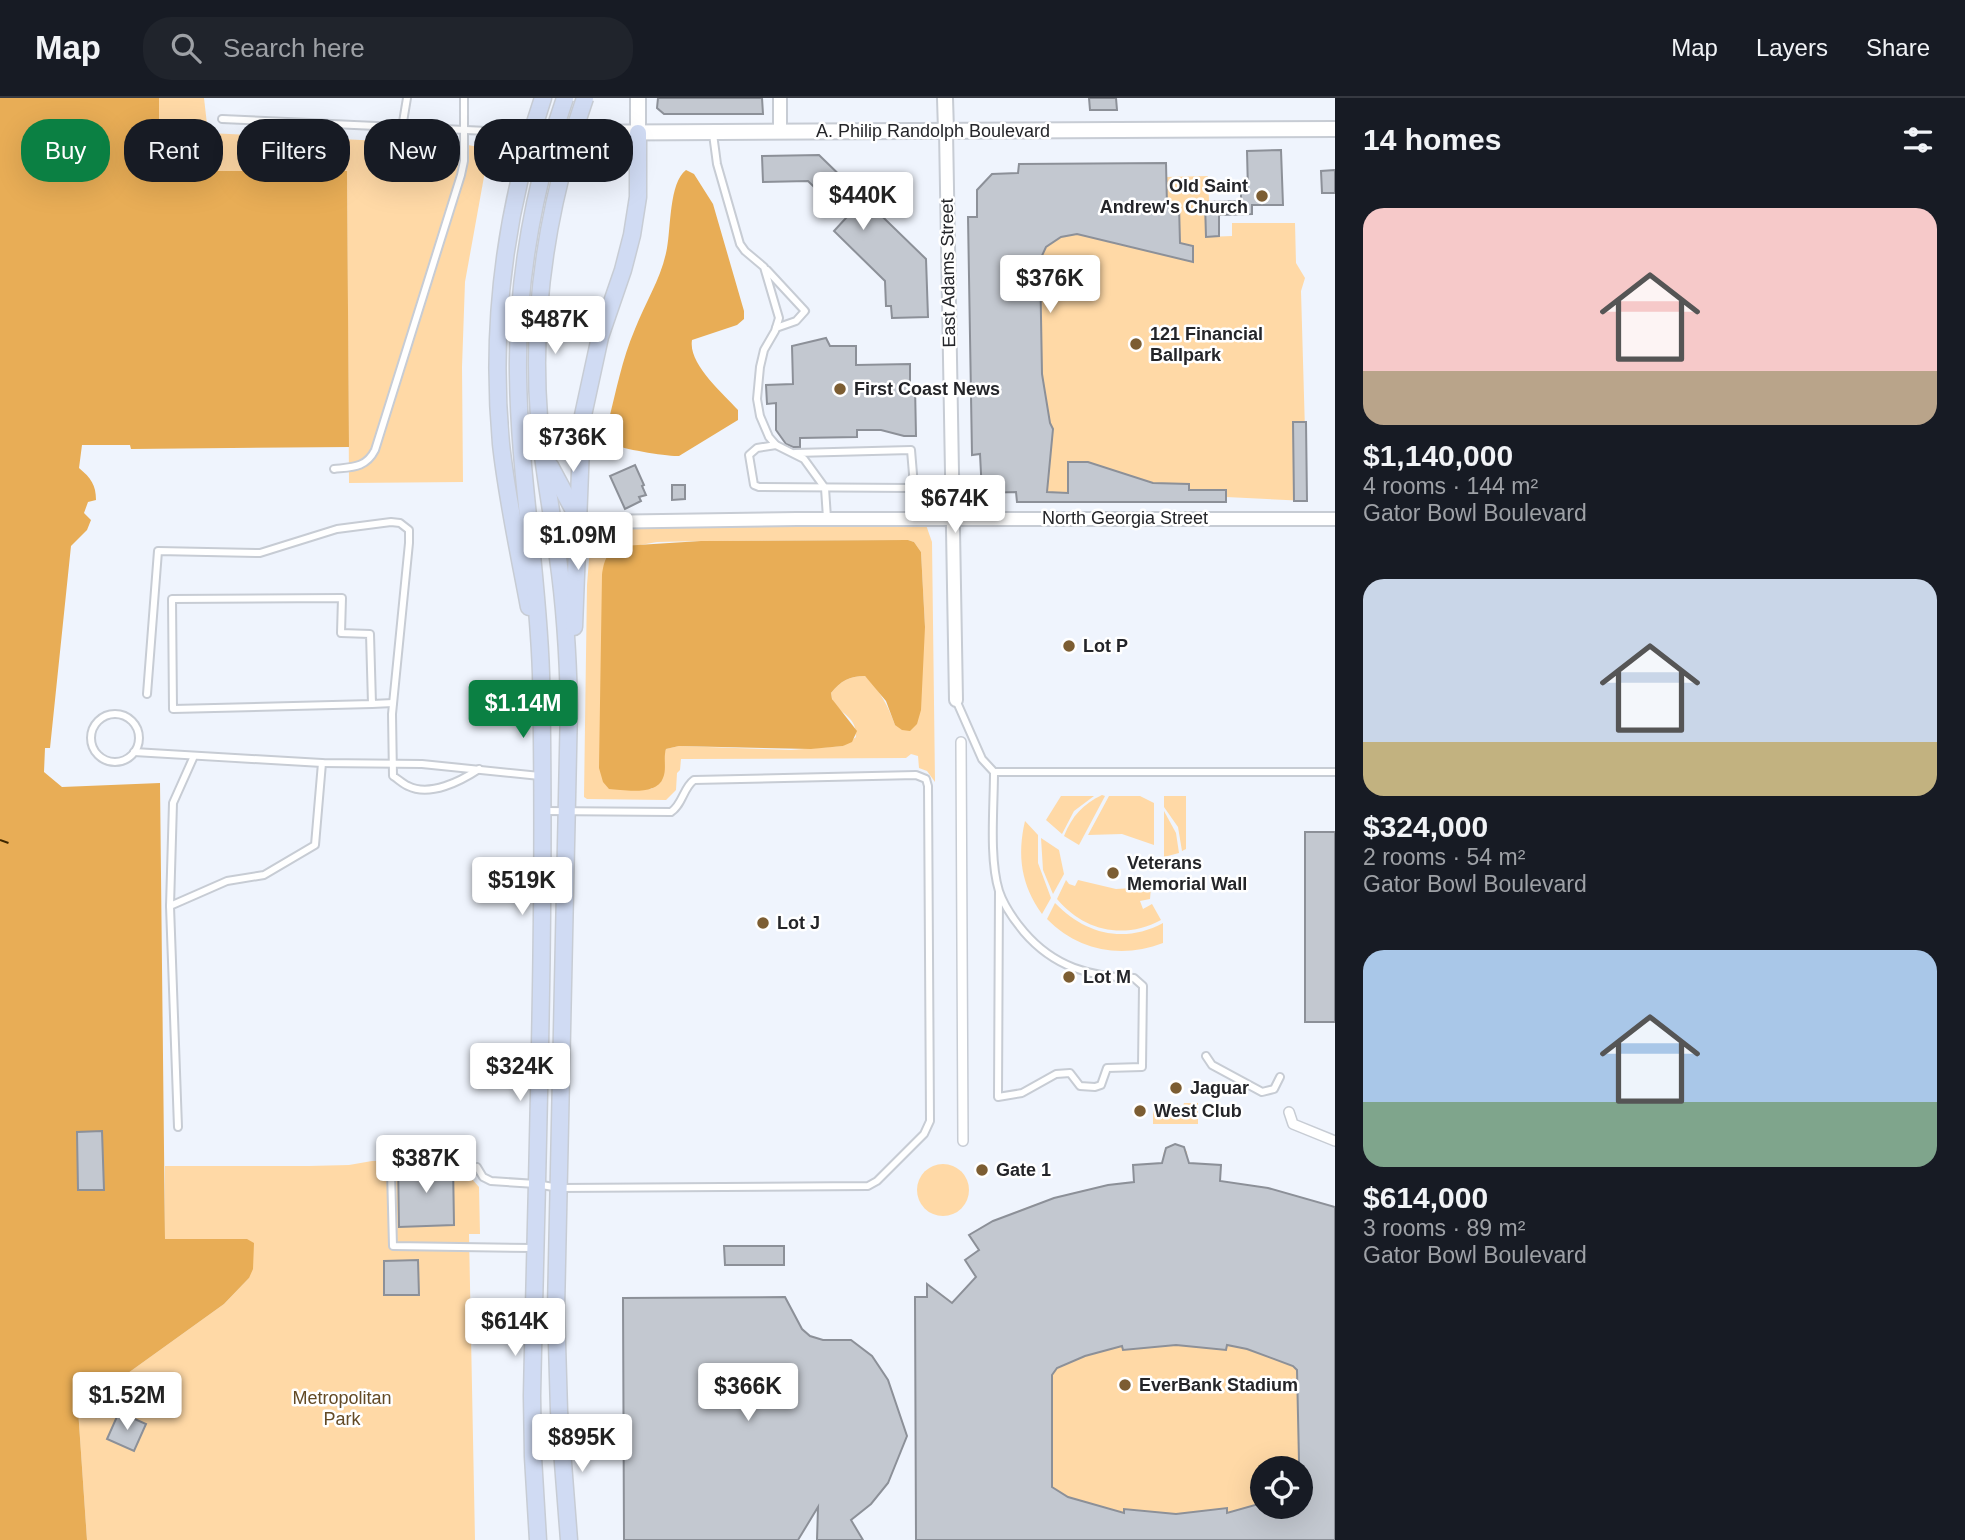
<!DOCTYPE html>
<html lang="en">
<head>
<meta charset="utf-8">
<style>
	:root { --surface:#171b24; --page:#20242c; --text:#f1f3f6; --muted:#9ea1a6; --line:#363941; --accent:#0b8043 }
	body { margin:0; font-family:Helvetica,sans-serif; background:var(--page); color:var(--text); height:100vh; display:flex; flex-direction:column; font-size:26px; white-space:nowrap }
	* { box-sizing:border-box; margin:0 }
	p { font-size:23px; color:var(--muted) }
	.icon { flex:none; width:38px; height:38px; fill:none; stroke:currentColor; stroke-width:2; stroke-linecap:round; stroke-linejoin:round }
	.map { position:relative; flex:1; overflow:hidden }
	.panel { display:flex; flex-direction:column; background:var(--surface); width:630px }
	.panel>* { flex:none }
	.guide { position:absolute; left:21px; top:21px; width:665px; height:63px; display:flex; gap:14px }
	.buttons { position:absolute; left:1250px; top:1358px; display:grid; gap:14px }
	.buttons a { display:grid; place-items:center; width:63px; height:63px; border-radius:50%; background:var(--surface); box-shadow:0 7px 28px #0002; font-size:35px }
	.price { position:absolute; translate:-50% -60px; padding:0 16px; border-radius:7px; background:#fff; color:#222; font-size:23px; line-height:46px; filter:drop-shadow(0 2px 4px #0008) }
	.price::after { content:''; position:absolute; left:50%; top:42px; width:21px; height:16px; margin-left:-10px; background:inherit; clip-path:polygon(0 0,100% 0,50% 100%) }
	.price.active { background:var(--accent); color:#fff }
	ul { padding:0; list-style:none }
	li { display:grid; align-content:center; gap:14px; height:371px; padding:0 28px }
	li span { display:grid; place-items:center; height:217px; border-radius:21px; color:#555 }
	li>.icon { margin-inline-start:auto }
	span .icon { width:126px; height:126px; fill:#fffc; stroke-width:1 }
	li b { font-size:30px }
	h2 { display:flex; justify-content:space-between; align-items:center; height:84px; padding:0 28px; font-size:30px }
	.tag { padding:0 24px; border-radius:28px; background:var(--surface); box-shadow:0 7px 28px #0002; font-size:24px; line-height:63px }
	.tag.active { background:var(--accent); color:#fff }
	header { display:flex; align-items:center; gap:42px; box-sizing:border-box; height:98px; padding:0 35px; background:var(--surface); border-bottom:2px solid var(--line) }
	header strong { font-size:33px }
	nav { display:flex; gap:38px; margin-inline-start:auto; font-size:24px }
	.search { width:490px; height:63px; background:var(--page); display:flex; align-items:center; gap:18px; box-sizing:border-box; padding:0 24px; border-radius:28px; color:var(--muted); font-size:26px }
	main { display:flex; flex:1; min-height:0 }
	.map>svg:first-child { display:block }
	.green { fill:#ffd9a6; fill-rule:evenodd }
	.water { fill:#e8ad56 }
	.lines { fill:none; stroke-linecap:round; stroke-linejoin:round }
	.ferry { stroke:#3e2700; stroke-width:2; stroke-dasharray:9 7; stroke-linecap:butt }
	.building { fill:#c3c8d0; stroke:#8c9098; stroke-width:2; fill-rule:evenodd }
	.service-casing { stroke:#c7ccd4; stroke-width:10 }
	.pedestrian-casing { stroke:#c7ccd4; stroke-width:12 }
	.minor-casing { stroke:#c7ccd4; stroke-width:16 }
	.tertiary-casing { stroke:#c7ccd4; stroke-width:18 }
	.secondary-casing { stroke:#c7ccd4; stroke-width:19 }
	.service { stroke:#fff; stroke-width:6 }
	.pedestrian { stroke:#fff; stroke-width:9 }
	.minor { stroke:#fff; stroke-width:12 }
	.tertiary { stroke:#fff; stroke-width:14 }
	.secondary { stroke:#d0dbf3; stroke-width:16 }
	.secondary-bridge-casing { stroke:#c7ccd4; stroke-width:19; stroke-linecap:butt }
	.secondary-bridge { stroke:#d0dbf3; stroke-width:16 }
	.poi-dot { fill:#7c5d32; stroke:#fff; stroke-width:2.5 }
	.labels { text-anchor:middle; stroke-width:5; stroke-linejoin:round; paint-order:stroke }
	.street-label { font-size:18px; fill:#242529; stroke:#fff }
	.poi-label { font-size:18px; font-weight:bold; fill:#242529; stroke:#fff; text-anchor:start }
	.park-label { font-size:18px; fill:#634a25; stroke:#fff }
</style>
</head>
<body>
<header>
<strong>Map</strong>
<div class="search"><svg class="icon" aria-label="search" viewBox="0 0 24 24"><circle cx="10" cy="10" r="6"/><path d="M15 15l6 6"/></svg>Search here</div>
<nav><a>Map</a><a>Layers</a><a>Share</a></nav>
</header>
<main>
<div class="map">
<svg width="1335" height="1442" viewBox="0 0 1335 1442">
	<rect width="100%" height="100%" fill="#eff4fd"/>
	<!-- green -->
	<g class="green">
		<polygon points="159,0 204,0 208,35 468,47 489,51 465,184 462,269 463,384 349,385 347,73 154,73 159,33"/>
		<polygon points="1166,65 1166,79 1208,78 1209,103 1205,104 1206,139 1232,138 1232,125 1295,125 1296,165 1305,180 1301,193 1307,403 1226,399 1226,404 1017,404 1016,394 982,395 980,357 972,357 968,119 977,119 977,92 992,76 1018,75 1019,66"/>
		<path d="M772,427h154l6,17 3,240 -8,-11 -8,-3 -1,-12 -7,-2 -5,4 -225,1 -1,11 -3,3 -1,17 -10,10 -79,-1 -3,-2 3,-212 4,-51 12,-4zM908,442l6,2 7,10 4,75 -30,98c-7,-19 -15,-35 -30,-49 -16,0 -24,5 -34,17 1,16 18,20 23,32 2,4 1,8 2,12l-13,9 -52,4 -112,-4 -13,3 -14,40h-43l-1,-235 4,-4 45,-8 44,-1z"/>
		<path d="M1102,697l3,1 -26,49 -15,-9c8,-20 19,-32 38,-41z"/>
		<polygon points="1061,698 1094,698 1074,713 1062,736 1046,722"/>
		<polygon points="1109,698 1140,698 1154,705 1154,747 1122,736 1088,737"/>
		<polygon points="1164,698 1186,698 1186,751 1182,753 1178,729 1164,709"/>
		<polygon points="1164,713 1176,735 1179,755 1164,759"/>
		<path d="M1025,723l13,14v28l13,35 -9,16c-21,-29 -25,-59 -17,-93z"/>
		<polygon points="1041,740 1059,752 1064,776 1053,796 1043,772"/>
		<path d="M1066,782l3,4 6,2 3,-6 38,9 35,-2 -1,12 -10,2 3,8 9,-5 9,16c-37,20 -77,11 -104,-21z"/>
		<path d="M1055,805c30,31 69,41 108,20v20c-41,16 -85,8 -116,-24z"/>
		<polygon points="1184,1005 1198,1005 1198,1026 1153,1026 1153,1006 1183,1008"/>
		<path d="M1175,1046l9,3 3,5 1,11 33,2 -1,16 48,7 67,19v333h-419l-1,-243h12v-13l25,18 24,-25 -11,-17 14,-10 -10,-15c51,-30 106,-46 165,-53l-1,-17 31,-2c-2,-11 0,-16 11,-19zM1262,1370h38v39h-38z"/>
		<polygon points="460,1062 463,1071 479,1089 480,1136 469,1136 475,1442 87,1442 78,1311 224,1206 249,1180 247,1141 165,1141 165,1068 309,1068 349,1067 372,1063"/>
		<circle cx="943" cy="1092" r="26"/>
	</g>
	<!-- water -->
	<g class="water">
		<path d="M0,0h159v33l-5,40h193l2,276 -218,2 -1,-4h-48l-3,23c12,10 17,17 17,32l-8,2 -4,11 7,7 -4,10 -16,16 -21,202h-5l-1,24 18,15 98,-4 5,456h82l7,4 -1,26 -4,9 -25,26 -146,105 9,131h-87z"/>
		<path d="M686,72l8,4 19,30 31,107v8l-7,6 -45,15c-4,24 31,53 46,70v10l-59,36c-9,1 -59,-7 -65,-12 -5,-5 -5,-14 -6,-21 8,-31 14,-64 27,-94 11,-28 27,-52 32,-81 4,-20 2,-65 19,-78z"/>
		<path d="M908,442l6,2 7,10 4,75 -4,83 -4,14 -7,7 -8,-1 -7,-5 -9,-24 -21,-25c-16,0 -24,5 -34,17l1,6 25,32 -5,11 -9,4 -32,3 -132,-3 -13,3c-3,9 1,20 -3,29 -6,18 -39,12 -54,11l-6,-7 -4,-14 3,-193c2,-15 5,-24 20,-29l79,-5z"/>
	</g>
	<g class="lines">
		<!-- ferry -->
		<polyline class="ferry" points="0,742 14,747"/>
	</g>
	<!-- building -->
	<g class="building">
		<polygon points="658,0 762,0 763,16 664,16 657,10"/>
		<polygon points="1089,0 1116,0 1117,12 1090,12"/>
		<polygon points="1281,52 1283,107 1252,107 1252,116 1219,117 1219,138 1206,139 1205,104 1241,103 1241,93 1248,93 1247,53"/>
		<polygon points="819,57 926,161 928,219 892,220 891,208 886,208 885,183 834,133 846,120 808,83 763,84 762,58"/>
		<polygon points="1166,65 1167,107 1179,107 1180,145 1193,148 1193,164 1077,136 1061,139 1046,149 1040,162 1042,276 1050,325 1053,331 1047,394 1068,395 1068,364 1088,364 1153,385 1189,386 1189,392 1226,392 1226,404 1017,404 1016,394 982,395 980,356 972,357 968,119 977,119 977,92 992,76 1018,75 1019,66"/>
		<polygon points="1335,72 1335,95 1322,95 1321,73"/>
		<polygon points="826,240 830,248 856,248 856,267 910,266 910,287 915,287 916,338 904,338 881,332 857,332 857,339 800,340 800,349 793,349 786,346 776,332 776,305 767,306 766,287 793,286 792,248"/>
		<polygon points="1293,324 1306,324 1307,403 1294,403"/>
		<polygon points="635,367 644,387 642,388 646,397 639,399 641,403 625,411 610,378"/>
		<polygon points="672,387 685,387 685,401 672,402"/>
		<rect x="1305" y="734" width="30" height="190"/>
		<polygon points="102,1033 104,1092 78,1092 77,1034"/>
		<path d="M1175,1046l9,3 5,16 32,2 -1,16 48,7 67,19v333h-419l-1,-243h12v-13l25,19 24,-26 -11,-17 14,-10 -10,-15 24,-14 61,-23 54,-13 26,-3 -1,-17 29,-2 4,-15zM1176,1247l50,5 1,-5 20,4 46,17 4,4 3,137h-38v-4l-35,10v-5l-51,6 -52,-5v4l-56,-16 -16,-10v-112l5,-7 28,-12 37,-10 1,4z"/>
		<polygon points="453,1065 454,1127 399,1129 398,1066"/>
		<polygon points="724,1148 784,1148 784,1167 725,1167"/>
		<polygon points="418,1162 419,1197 384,1197 384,1163"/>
		<polygon points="785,1199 802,1231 810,1238 823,1242 851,1242 872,1258 888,1282 907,1338 888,1385 871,1406 851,1422 863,1442 817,1442 818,1409 798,1442 624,1442 623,1200"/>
		<polygon points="119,1314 146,1326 134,1353 107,1341"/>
	</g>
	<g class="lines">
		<!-- service casing -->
		<g class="service-casing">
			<g id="service">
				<polyline points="222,21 530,35"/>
				<polyline points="402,30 407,0"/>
				<polyline points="713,36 717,66 740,146 745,153 764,169 779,220 775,233 764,252 760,269 757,301 760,318 769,339 776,347 804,361 825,390 827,420"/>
				<polyline points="767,172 805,213 796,223 776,230"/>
				<polyline points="776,347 757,350 749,357 754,387 759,389 910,390 914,388 911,352 795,355"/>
				<path d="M334,371c18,-2 32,-1 41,-19l86,-275 3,-14v-63"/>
				<path d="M147,596l11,-143 102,2 77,-24 54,-7 9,1 9,7v13l-17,171 1,62c5,3 10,8 15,10 22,11 53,-5 71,-17"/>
				<polyline points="956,602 982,661 994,674 1335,674"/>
				<polyline points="372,606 370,536 341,535 342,500 172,501 173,611 372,606 393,605"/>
				<circle cx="115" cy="640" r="24"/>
				<polyline points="134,654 322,665 422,666 540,678"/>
				<path d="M994,674c0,35 -5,87 5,119 5,15 15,29 25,41 30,35 66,45 110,46l9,8 -1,81 -35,1 -6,17 -6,2 -15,-1 -10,-13 -14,1 -34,19 -24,4 1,-206"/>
				<polyline points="170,808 173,705 194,658"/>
				<polyline points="1206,958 1212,967 1262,994 1274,991 1280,979"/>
				<polyline points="178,1029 170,808 227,783 264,777 315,747 322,665"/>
				<path d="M477,1069l6,10 8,4 45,3 23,4 309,-2 9,-5 47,-47 6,-13 -2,-335 -2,-7 -10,-4 -222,5c-11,8 -11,24 -23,32l-127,-1"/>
				<polyline points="391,1073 393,1148 533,1150"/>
			</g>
		</g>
		<!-- pedestrian casing -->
		<g class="pedestrian-casing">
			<g id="pedestrian">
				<polyline points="961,644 963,1043"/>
				<polyline points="1289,1014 1293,1026 1335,1043"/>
			</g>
		</g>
		<!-- minor casing -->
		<g class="minor-casing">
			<g id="minor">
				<polyline points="780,0 780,34"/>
				<polyline points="946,33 956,602"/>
				<polyline points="579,422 595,424 797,421 1335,421"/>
			</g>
		</g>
		<!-- tertiary casing -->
		<g class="tertiary-casing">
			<g id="tertiary">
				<polyline points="638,0 638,35"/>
				<polyline points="945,0 946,33"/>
				<polyline points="532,35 1335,31"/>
			</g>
		</g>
		<!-- secondary casing -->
		<g class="secondary-casing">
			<g id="secondary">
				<path d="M568,51c-25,88 -36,177 -29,268 3,47 13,94 19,141 7,49 10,99 11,148l-13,603 3,102 10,129"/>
				<polyline points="550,368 579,422"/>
				<path d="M529,509c-10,-54 -22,-108 -28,-163 -11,-118 4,-234 42,-346"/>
				<polyline points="574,529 582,322 600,239 623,172 632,137 638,99 638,35"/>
				<path d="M538,1442l-5,-83 -1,-61c5,-240 14,-482 9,-722 -3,-101 -22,-200 -23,-301 -1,-76 10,-150 30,-223"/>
			</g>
		</g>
		<!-- service -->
		<use href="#service" class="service"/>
		<!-- pedestrian -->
		<use href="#pedestrian" class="pedestrian"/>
		<!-- minor -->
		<use href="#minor" class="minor"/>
		<!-- tertiary -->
		<use href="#tertiary" class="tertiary"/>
		<!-- secondary -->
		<use href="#secondary" class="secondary"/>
		<!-- secondary-bridge casing -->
		<g class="secondary-bridge-casing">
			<g id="secondary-bridge">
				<polyline points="568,51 585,0"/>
				<polyline points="548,52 565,0"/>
			</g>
		</g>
		<!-- secondary-bridge -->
		<use href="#secondary-bridge" class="secondary-bridge"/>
	</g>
	<!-- markers -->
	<g class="poi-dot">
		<circle cx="1262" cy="98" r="7"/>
		<circle cx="1136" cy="246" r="7"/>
		<circle cx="840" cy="291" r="7"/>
		<circle cx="1069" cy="548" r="7"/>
		<circle cx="1113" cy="775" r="7"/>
		<circle cx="763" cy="825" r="7"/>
		<circle cx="1069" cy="879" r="7"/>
		<circle cx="1176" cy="990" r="7"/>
		<circle cx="1140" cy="1013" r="7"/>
		<circle cx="982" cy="1072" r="7"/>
		<circle cx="1125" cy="1287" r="7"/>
	</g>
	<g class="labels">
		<!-- street labels -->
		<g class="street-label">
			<text x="933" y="39">A. Philip Randolph Boulevard</text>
			<text transform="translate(948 175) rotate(-91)" y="6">East Adams Street</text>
			<text x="1125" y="426">North Georgia Street</text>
		</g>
		<!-- poi labels -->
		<g class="poi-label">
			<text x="1248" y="94" text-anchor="end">Old Saint<tspan x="1248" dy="21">Andrew's Church</tspan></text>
			<text x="1150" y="242">121 Financial<tspan x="1150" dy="21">Ballpark</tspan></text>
			<text x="854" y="297">First Coast News</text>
			<text x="1083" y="554">Lot P</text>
			<text x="1127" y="771">Veterans<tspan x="1127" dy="21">Memorial Wall</tspan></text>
			<text x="777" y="831">Lot J</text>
			<text x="1083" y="885">Lot M</text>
			<text x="1190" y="996">Jaguar</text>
			<text x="1154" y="1019">West Club</text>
			<text x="996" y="1078">Gate 1</text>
			<text x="1139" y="1293">EverBank Stadium</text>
		</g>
		<!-- park labels -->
		<g class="park-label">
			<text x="342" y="1306">Metropolitan<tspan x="342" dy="21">Park</tspan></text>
		</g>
	</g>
</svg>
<div class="buttons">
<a><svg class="icon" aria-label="locate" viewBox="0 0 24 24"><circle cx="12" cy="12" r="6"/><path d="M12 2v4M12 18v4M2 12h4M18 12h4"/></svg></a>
</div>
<b class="price" style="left:863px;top:134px">$440K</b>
<b class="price" style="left:1050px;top:217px">$376K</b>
<b class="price" style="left:555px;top:258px">$487K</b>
<b class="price" style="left:573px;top:376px">$736K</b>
<b class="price" style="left:955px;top:437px">$674K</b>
<b class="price" style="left:578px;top:474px">$1.09M</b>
<b class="price active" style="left:523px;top:642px">$1.14M</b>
<b class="price" style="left:522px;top:819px">$519K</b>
<b class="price" style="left:520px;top:1005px">$324K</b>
<b class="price" style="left:426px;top:1097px">$387K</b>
<b class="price" style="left:515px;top:1260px">$614K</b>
<b class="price" style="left:748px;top:1325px">$366K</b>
<b class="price" style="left:127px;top:1334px">$1.52M</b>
<b class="price" style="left:582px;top:1376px">$895K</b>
<div class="guide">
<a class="tag active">Buy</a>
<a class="tag">Rent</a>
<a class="tag">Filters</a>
<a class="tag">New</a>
<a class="tag">Apartment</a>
</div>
</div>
<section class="panel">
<h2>14 homes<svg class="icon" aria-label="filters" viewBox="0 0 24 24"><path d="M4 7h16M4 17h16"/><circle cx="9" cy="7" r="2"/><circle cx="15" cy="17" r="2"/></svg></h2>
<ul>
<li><span style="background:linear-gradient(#f6c9c9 75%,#b9a48a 0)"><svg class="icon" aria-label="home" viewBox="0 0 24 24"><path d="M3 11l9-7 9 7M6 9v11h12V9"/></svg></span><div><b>$1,140,000</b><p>4 rooms · 144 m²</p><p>Gator Bowl Boulevard</p></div></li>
<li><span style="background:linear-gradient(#c9d6e8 75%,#c2b280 0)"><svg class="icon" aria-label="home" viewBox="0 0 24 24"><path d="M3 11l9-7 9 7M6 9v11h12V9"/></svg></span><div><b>$324,000</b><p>2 rooms · 54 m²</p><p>Gator Bowl Boulevard</p></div></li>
<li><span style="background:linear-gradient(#a9c7e8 70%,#7fa58c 0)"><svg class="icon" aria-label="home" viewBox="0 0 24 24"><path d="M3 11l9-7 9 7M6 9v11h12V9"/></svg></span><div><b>$614,000</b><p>3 rooms · 89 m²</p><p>Gator Bowl Boulevard</p></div></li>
</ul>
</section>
</main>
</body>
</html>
